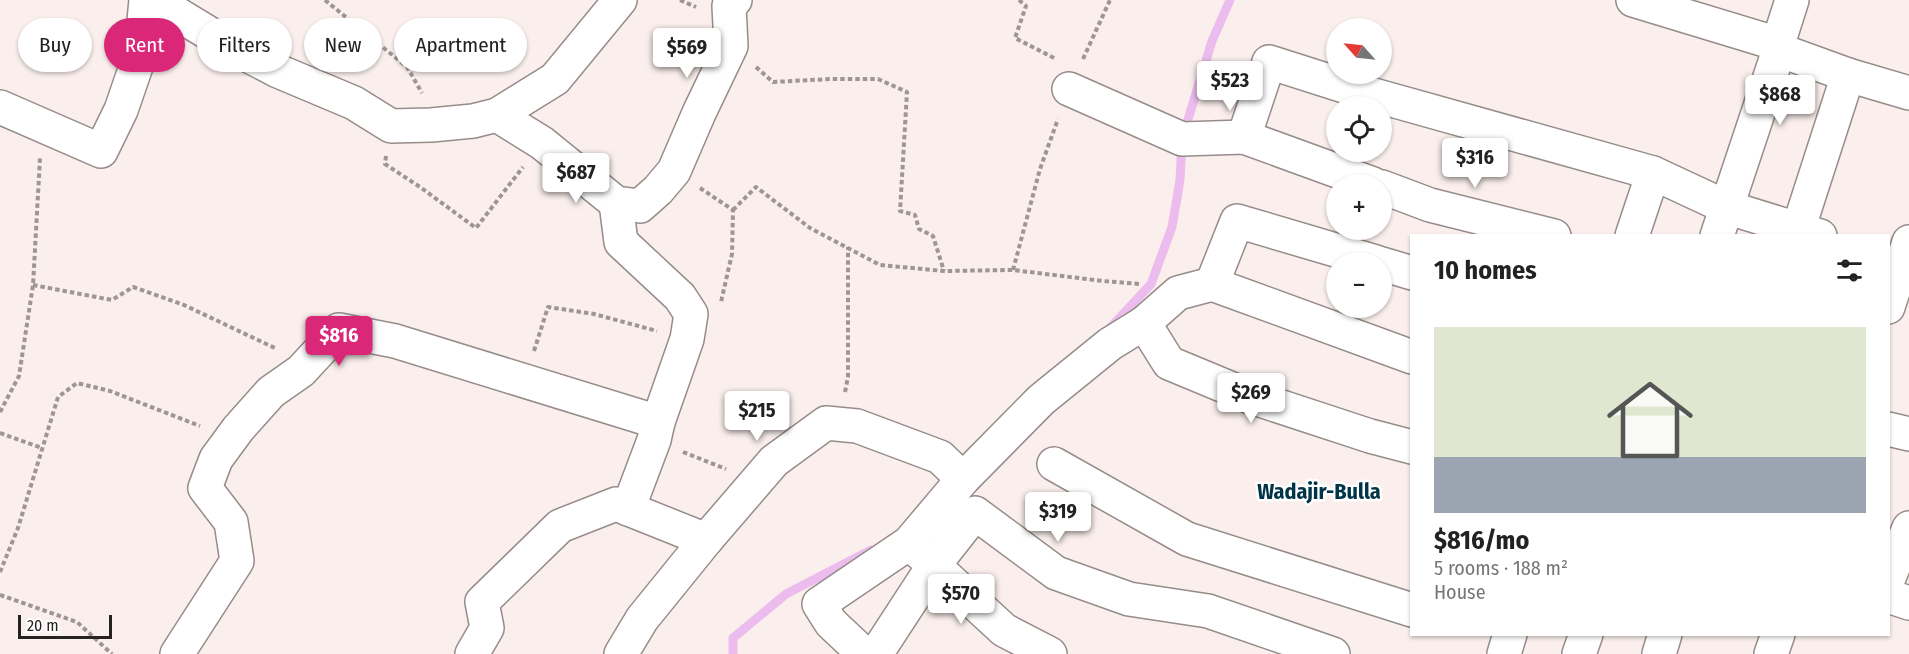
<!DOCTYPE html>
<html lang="en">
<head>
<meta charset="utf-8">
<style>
	:root { --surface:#fff; --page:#f2f2f2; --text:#222; --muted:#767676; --line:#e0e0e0; --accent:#db2777 }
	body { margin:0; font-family:"Fira Sans Condensed",sans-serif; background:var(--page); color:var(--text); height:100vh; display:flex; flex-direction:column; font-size:22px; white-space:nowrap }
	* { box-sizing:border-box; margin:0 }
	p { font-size:20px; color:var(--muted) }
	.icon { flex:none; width:33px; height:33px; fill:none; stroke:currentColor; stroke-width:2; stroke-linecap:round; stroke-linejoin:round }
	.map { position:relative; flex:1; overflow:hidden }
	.side { position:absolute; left:1410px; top:234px; width:480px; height:402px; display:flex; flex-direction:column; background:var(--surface); border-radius:0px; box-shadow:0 2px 4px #0004 }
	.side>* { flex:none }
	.guide { position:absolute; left:18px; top:18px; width:570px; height:54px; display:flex; gap:12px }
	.needle { width:39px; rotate:297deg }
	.tools { position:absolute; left:1326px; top:18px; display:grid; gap:12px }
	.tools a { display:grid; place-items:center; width:66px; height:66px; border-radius:50%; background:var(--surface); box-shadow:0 2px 4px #0004; font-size:30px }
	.scale { position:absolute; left:18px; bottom:15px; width:94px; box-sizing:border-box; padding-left:6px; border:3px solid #262221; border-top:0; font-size:16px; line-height:21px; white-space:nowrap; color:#262221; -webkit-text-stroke:4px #fff; paint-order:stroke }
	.price { position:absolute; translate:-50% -51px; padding:0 14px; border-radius:6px; background:#fff; color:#222; font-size:20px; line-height:39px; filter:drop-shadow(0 2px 3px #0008) }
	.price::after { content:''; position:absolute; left:50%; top:36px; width:18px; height:14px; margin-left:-9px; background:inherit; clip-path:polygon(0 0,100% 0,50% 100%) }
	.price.current { background:var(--accent); color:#fff }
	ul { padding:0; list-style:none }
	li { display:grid; align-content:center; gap:12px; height:318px; padding:0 24px }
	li+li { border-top:2px solid var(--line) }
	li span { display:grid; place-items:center; height:186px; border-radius:0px; color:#555 }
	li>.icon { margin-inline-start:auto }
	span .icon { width:108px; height:108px; fill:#fffc; stroke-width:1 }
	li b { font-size:26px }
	h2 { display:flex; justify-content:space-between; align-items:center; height:72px; padding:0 24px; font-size:26px }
	.pill { padding:0 21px; border-radius:27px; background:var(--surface); box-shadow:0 2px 4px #0004; font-size:21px; line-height:54px }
	.pill.current { background:var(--accent); color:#fff }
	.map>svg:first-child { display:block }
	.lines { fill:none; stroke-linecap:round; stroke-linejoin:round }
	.stream { stroke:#edbcee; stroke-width:9 }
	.street-casing { stroke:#968c89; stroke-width:36 }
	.path { stroke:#9e9693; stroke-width:4; stroke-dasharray:4.5 3; stroke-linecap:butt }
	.street { stroke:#fff; stroke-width:33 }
	.labels { text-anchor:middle; stroke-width:5; stroke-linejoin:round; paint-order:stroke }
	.district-label { font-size:22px; font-weight:bold; fill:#003547; stroke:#fff }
</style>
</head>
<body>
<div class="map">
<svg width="1909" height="654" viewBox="0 0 1909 654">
	<rect width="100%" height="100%" fill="#faefec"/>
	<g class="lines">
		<!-- stream -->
		<g class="stream">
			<polyline points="1110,328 1151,284 1172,227 1180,180 1182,139 1212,41 1230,0"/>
			<polyline points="733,654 733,638 786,594 871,550"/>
		</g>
		<!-- street casing -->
		<g class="street-casing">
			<g id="street">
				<polyline points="154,0 230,46 278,71 354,103 391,126 431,125 473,121 497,115 555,79 620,0"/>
				<polyline points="1633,0 1778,44"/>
				<polyline points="1779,50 1848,75 1909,93"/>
				<polyline points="1069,89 1182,139 1244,137 1373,184"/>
				<polyline points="0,107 101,151 121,110 141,52 146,0"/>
				<polyline points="497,115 542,143 616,203 640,206 658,190 674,171 699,113 731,46 729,6 735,0"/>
				<polyline points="1244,137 1269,62 1363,92 1653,173 1632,236"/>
				<polyline points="1653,173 1726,207 1820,236"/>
				<polyline points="1382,187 1430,205 1554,236"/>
				<polyline points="616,203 621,242 680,297 691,314 687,339 658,422"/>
				<polyline points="1717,236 1779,50 1778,44 1792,0"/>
				<polyline points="1796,236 1848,75"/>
				<polyline points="1382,264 1412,273"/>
				<polyline points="1212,284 1412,357"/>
				<polyline points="1888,307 1909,242"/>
				<polyline points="1144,323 1169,363 1251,397 1370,436 1412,447"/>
				<polyline points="1888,429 1909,434"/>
				<polyline points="1054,464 1187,539 1412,610"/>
				<polyline points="917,550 1004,630 1050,654"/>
				<polyline points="1888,580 1909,528"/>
				<polyline points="1888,596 1909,603"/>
				<polyline points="177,654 237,561 231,522 205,488 216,459 238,429 271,392 301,371 339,330 395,341 658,422 654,440 628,509"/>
				<polyline points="472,654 487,628 482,602 560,526 616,504 706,540"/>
				<polyline points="621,654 642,619 706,540 774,461 826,423 857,426 940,457 963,479"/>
				<polyline points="864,654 831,623 819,604 909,543 963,479 1041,400 1110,344 1144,323 1178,293 1212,284 1237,221 1376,262"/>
				<polyline points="876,654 934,565 975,513 1056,573 1129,599 1208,611 1333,654"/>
				<polyline points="1504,654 1510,634"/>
				<polyline points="1579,654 1586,634"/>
				<polyline points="1659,654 1665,634"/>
				<polyline points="1771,654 1778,634"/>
			</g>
		</g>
		<!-- path -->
		<g class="path">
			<polyline points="325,0 407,67 422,93"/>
			<polyline points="680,0 696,7"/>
			<polyline points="1019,0 1026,6 1015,38 1056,59"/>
			<polyline points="1083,59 1110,0"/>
			<polyline points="756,67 773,82 831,79 878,79 907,92 900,211 915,215 919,229 933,236 944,271"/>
			<polyline points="386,156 385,164 420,187 476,228 523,167"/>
			<polyline points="700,188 733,210 732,254 721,302"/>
			<polyline points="733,210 756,187 810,228 880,265 944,271 1013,270 1103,281 1140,284"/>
			<polyline points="1013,270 1040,169 1058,119"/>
			<polyline points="33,285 112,300 133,287 184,305 277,349"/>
			<polyline points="534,351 548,307 594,314 657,331"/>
			<polyline points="845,392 848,377 848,247"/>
			<polyline points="0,412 19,376 33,285 40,158"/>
			<polyline points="0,433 42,448"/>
			<polyline points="683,452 726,469"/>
			<polyline points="0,572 18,528 58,397 77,383 110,391 200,426"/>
			<polyline points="0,595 77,622 112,654"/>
		</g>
		<!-- street -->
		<use href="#street" class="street"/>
	</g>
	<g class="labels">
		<!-- district labels -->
		<g class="district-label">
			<text x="1319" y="499">Wadajir-Bulla</text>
		</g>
	</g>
</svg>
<div class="tools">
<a><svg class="needle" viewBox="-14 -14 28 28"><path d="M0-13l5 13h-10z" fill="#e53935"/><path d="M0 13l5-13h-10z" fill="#767676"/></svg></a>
<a><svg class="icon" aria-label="locate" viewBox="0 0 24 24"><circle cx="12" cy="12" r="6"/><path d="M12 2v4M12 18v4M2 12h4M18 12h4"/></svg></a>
<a>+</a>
<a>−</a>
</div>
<div class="scale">20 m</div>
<b class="price" style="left:687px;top:79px">$569</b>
<b class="price" style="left:1230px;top:112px">$523</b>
<b class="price" style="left:1780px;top:126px">$868</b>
<b class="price" style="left:1475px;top:189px">$316</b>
<b class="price" style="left:576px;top:204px">$687</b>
<b class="price current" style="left:339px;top:367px">$816</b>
<b class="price" style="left:1251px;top:424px">$269</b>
<b class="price" style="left:757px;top:442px">$215</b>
<b class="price" style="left:1058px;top:543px">$319</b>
<b class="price" style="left:961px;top:625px">$570</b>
<div class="guide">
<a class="pill">Buy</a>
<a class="pill current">Rent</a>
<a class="pill">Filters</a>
<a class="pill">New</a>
<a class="pill">Apartment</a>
</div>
<section class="side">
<h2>10 homes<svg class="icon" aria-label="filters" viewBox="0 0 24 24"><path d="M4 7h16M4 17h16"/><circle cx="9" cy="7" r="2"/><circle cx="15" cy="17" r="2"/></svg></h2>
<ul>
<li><span style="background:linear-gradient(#dfe7d0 70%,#9aa5b1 0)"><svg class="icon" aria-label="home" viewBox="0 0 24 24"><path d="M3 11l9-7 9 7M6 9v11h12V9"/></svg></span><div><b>$816/mo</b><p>5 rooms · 188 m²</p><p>House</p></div></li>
</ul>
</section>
</div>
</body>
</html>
